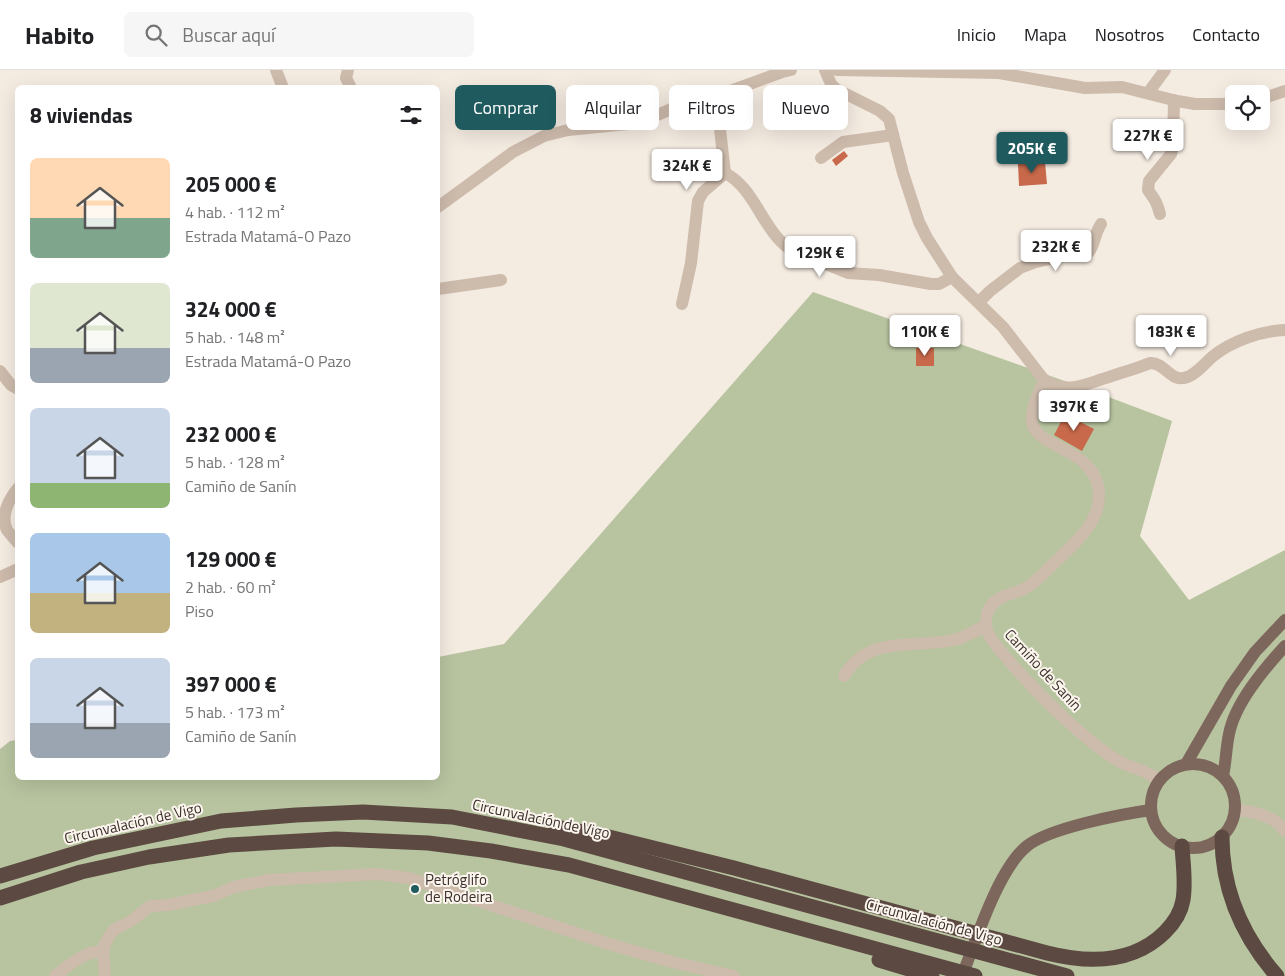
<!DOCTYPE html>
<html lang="es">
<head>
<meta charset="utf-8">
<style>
	:root { --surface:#fff; --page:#f6f6f6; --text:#202124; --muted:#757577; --line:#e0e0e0; --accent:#1f5a5e }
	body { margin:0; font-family:"Titillium Web",sans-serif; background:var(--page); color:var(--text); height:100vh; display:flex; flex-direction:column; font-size:19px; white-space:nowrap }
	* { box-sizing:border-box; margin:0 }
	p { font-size:16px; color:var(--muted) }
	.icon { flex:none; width:28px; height:28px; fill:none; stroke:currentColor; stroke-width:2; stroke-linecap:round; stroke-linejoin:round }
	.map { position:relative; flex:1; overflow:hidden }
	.drawer { position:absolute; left:15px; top:15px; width:425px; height:695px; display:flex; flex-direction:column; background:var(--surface); border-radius:8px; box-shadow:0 5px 20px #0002 }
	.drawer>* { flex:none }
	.guide { position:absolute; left:455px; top:15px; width:475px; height:45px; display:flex; gap:10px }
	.controls { position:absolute; left:1225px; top:15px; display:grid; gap:10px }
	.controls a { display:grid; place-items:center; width:45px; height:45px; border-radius:8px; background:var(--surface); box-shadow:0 5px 20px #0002; font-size:25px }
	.price { position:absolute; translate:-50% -42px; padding:0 11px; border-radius:5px; background:#fff; color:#222; font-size:16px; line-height:32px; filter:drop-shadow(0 1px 2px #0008) }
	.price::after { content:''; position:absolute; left:50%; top:30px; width:15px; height:11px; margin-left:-8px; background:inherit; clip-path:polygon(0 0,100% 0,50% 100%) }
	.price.active { background:var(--accent); color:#fff }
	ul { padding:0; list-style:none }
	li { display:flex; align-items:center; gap:15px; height:125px; padding:0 15px }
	li span { display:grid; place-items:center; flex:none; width:140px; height:100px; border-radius:8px; color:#555 }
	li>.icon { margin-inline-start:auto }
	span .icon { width:60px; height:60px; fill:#fffc; stroke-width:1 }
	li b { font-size:21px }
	h2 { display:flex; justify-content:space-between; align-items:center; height:60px; padding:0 15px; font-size:21px }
	.pill { padding:0 18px; border-radius:8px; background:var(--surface); box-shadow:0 5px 20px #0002; font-size:18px; line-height:45px }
	.pill.active { background:var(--accent); color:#fff }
	header { display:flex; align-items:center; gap:30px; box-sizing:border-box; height:70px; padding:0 25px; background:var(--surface); border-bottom:1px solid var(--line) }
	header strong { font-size:24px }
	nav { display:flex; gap:28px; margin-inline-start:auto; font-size:18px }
	.search { width:350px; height:45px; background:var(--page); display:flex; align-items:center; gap:12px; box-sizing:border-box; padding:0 18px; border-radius:8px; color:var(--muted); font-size:19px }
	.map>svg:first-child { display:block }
	.green { fill:#b8c4a0 }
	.building { fill:#c8694b }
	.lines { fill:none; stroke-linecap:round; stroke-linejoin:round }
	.minor { stroke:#cdbbac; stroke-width:12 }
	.tertiary { stroke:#cdbbac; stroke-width:12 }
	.primary { stroke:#7d675c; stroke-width:12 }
	.motorway { stroke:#5c4a42; stroke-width:15 }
	.poi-dot { fill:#1f5a5e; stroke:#fbf5ee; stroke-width:2 }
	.labels { text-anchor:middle; stroke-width:4; stroke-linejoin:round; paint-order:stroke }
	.street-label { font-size:15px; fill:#3b302b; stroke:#fbf5ee }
	.poi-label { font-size:15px; fill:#3b302b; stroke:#fbf5ee; text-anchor:start }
</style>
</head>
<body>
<header>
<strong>Habito</strong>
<div class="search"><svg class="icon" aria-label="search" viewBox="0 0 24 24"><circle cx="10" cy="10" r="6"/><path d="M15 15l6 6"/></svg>Buscar aquí</div>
<nav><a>Inicio</a><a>Mapa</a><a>Nosotros</a><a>Contacto</a></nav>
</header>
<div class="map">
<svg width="1285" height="906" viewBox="0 0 1285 906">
	<rect width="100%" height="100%" fill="#f4ebe1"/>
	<!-- green -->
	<polygon class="green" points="813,222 1090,320 1172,351 1140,466 1189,530 1285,480 1285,906 0,906 0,679 10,671 17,670 18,708 438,708 438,587 504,574"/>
	<!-- building -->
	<g class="building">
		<polygon points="844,81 848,86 836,96 832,90"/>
		<polygon points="1045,92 1047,114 1019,116 1018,94"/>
		<rect x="916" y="278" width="18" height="18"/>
		<polygon points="1065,344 1094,359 1082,381 1054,365"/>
	</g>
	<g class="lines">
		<!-- minor -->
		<g class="minor">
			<polyline points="276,0 283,18"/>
			<polyline points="348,0 346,8 351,18"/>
			<path d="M825,0l6,14 5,5 44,22 9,8 14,54 16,49 8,16 25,39 51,50 41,53c24,15 41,4 65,-3 14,-5 27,-8 41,-14 14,-1 20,18 34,15 11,-2 20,-14 28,-21 19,-16 49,-26 73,-27"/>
			<polyline points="1148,23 1165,0"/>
			<polyline points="821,88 843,72 893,65"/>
			<path d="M725,103c30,15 37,57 66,77l57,23 31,2 52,9h8l13,-7"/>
			<path d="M1160,144c-3,-12 -5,-14 -12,-24l1,-9 22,-27 2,-7 1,-47"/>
			<polyline points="438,219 501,210"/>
			<path d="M979,232l11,-11 30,-23 16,-6 27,-6h22c10,-8 9,-22 16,-32"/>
			<polyline points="682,234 691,193 698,131 703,122 725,103 720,59 725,23"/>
			<path d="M1044,310c-4,12 -13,27 -12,40 0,29 65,26 67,74 1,31 -29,53 -49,73 -8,8 -16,17 -26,22 -13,6 -28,6 -35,20 -4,8 -4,18 0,26 5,10 14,18 21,27 31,35 66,71 105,97 9,6 18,8 28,12 6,3 11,6 17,9"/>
			<path d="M18,418c-9,11 -18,28 -11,42 3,4 7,8 11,13"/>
			<polyline points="0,507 18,499"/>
			<path d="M844,606c25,-42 70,-27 110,-36 11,-3 22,-9 32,-15"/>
			<path d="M1235,740c19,1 39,5 50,21"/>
			<path d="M55,906c15,-11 29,-25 49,-25"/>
			<polyline points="105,906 103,878 111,863 115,859 131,851 150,836 168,835 213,826 234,817 269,810 377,804 409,808 606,873 672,892 734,906"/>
		</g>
		<!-- tertiary -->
		<g class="tertiary">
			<polyline points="837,0 999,3 1085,18 1122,17 1177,31 1195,34 1234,34"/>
			<polyline points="1261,29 1285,21"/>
			<polyline points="438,137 513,82 544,66 568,60 639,53 685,33 725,23 782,2 791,0"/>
			<polyline points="0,301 11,315 18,319"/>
		</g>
		<!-- primary -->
		<g class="primary">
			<polyline points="1186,694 1231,616 1255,582 1285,550"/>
			<circle cx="1193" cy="736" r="42"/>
			<path d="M1223,706c3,-14 3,-28 6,-42 6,-31 35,-65 56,-88"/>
			<path d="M962,906c14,-35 36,-107 65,-130 22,-18 95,-32 124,-36"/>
		</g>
		<!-- motorway -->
		<g class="motorway">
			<path d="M555,757l50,9 129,32 313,85c40,10 86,11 118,-21 8,-8 16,-20 18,-32 3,-18 0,-36 -1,-54"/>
			<path d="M1222,767c0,53 21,100 55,139"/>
			<polyline points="0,806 93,778 221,751 296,745 363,742 452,747 564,769 1067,906"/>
			<polyline points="0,828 81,802 149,787 229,775 336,769 428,773 491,781 569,795 975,906"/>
			<polyline points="879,890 932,906"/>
		</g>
	</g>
	<!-- markers -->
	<circle class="poi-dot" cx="415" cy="819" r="5"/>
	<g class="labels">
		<!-- street labels -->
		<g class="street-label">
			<text transform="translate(1043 600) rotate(47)" y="5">Camiño de Sanín</text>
			<text transform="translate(541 749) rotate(12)" y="5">Circunvalación de Vigo</text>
			<text transform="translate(133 753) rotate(-13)" y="5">Circunvalación de Vigo</text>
			<text transform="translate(934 852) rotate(15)" y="5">Circunvalación de Vigo</text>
		</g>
		<!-- poi labels -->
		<g class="poi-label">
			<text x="425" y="815">Petróglifo<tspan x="425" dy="17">de Rodeira</tspan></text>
		</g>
	</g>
</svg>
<div class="controls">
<a><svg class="icon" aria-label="locate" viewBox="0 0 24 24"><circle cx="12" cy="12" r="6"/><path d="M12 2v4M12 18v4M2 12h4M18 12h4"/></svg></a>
</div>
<b class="price" style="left:1148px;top:91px">227K €</b>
<b class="price active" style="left:1032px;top:104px">205K €</b>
<b class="price" style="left:687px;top:121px">324K €</b>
<b class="price" style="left:1056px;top:202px">232K €</b>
<b class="price" style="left:820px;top:208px">129K €</b>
<b class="price" style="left:925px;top:287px">110K €</b>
<b class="price" style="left:1171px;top:287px">183K €</b>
<b class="price" style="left:1074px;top:362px">397K €</b>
<div class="guide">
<a class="pill active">Comprar</a>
<a class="pill">Alquilar</a>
<a class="pill">Filtros</a>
<a class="pill">Nuevo</a>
</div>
<section class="drawer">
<h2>8 viviendas<svg class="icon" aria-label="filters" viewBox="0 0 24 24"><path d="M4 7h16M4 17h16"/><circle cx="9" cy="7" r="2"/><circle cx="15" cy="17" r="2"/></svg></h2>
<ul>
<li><span style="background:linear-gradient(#ffd9b3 60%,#7fa58c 0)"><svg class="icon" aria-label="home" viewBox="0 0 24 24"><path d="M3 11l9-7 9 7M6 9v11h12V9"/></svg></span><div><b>205 000 €</b><p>4 hab. · 112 m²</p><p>Estrada Matamá-O Pazo</p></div></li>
<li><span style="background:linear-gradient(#dfe7d0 65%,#9aa5b1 0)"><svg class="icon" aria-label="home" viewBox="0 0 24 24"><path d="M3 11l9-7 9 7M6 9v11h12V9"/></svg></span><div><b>324 000 €</b><p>5 hab. · 148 m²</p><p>Estrada Matamá-O Pazo</p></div></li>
<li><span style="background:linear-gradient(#c9d6e8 75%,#8fb573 0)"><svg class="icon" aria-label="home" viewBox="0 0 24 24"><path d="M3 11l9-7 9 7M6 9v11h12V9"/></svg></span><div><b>232 000 €</b><p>5 hab. · 128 m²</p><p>Camiño de Sanín</p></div></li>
<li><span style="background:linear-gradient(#a9c7e8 60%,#c2b280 0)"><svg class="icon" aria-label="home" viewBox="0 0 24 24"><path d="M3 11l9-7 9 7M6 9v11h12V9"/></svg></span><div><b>129 000 €</b><p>2 hab. · 60 m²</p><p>Piso</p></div></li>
<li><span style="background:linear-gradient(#c9d6e8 65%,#9aa5b1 0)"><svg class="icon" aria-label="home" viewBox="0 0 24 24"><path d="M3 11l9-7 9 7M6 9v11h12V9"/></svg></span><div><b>397 000 €</b><p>5 hab. · 173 m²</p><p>Camiño de Sanín</p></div></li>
</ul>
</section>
</div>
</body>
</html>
